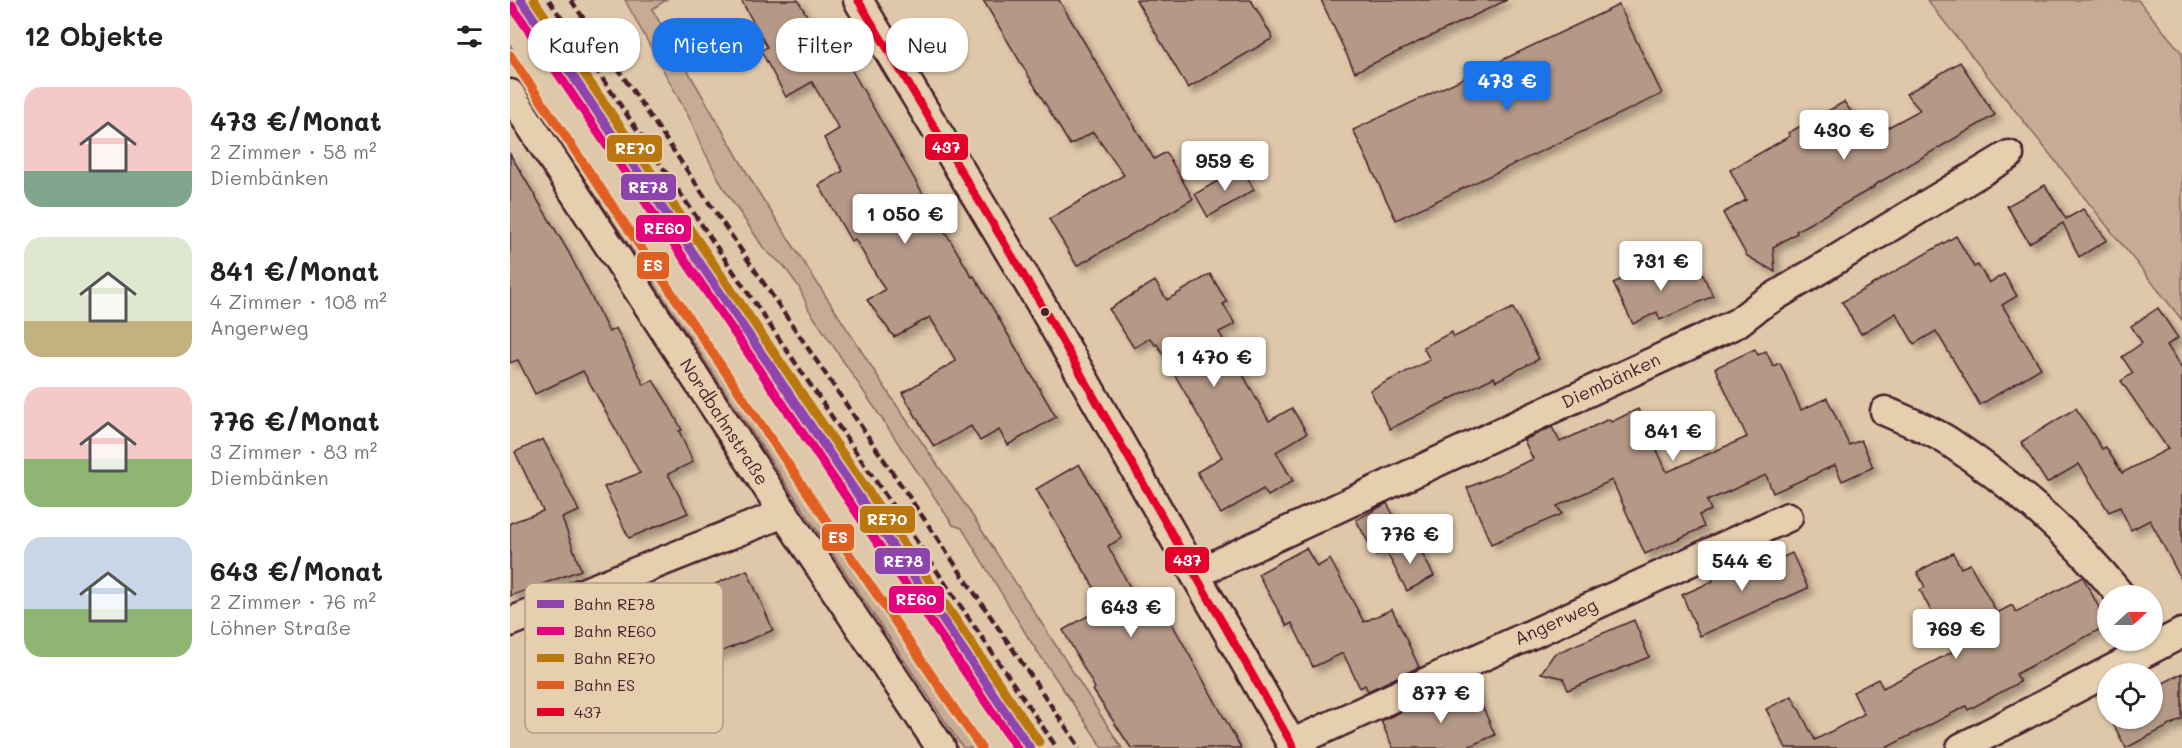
<!DOCTYPE html>
<html lang="de">
<head>
<meta charset="utf-8">
<style>
	:root { --surface:#fff; --page:#f6f6f6; --text:#222; --muted:#767676; --accent:#1a73e8 }
	body { margin:0; font-family:Mali,sans-serif; background:var(--page); color:var(--text); height:100vh; display:flex; flex-direction:column; font-size:22px; white-space:nowrap }
	* { box-sizing:border-box; margin:0 }
	p { font-size:20px; color:var(--muted) }
	.icon { flex:none; width:33px; height:33px; fill:none; stroke:currentColor; stroke-width:2; stroke-linecap:round; stroke-linejoin:round }
	.map { position:relative; flex:1; overflow:hidden }
	.panel { display:flex; flex-direction:column; background:var(--surface); width:510px }
	.panel>* { flex:none }
	.hud { position:absolute; left:18px; top:18px; width:570px; height:54px; display:flex; gap:12px }
	.needle { width:39px; rotate:69deg }
	.controls { position:absolute; left:1587px; top:585px; display:grid; gap:12px }
	.controls a { display:grid; place-items:center; width:66px; height:66px; border-radius:50%; background:var(--surface); box-shadow:0 2px 4px #0004; font-size:30px }
	.price { position:absolute; translate:-50% -51px; padding:0 14px; border-radius:6px; background:#fff; color:#222; font-size:20px; line-height:39px; filter:drop-shadow(0 2px 3px #0008) }
	.price::after { content:''; position:absolute; left:50%; top:36px; width:18px; height:14px; margin-left:-9px; background:inherit; clip-path:polygon(0 0,100% 0,50% 100%) }
	.price.active { background:var(--accent); color:#fff }
	ul { padding:0; list-style:none }
	li { display:flex; align-items:center; gap:18px; height:150px; padding:0 24px }
	li span { display:grid; place-items:center; flex:none; width:168px; height:120px; border-radius:18px; color:#555 }
	li>.icon { margin-inline-start:auto }
	span .icon { width:72px; height:72px; fill:#fffc; stroke-width:1 }
	li b { font-size:26px }
	h2 { display:flex; justify-content:space-between; align-items:center; height:72px; padding:0 24px; font-size:26px }
	.chip { padding:0 21px; border-radius:24px; background:var(--surface); box-shadow:0 2px 4px #0004; font-size:21px; line-height:54px }
	.chip.active { background:var(--accent); color:#fff }
	main { display:flex; flex:1; min-height:0 }
	.map>svg:first-child { display:block }
	.green { fill:#c6ac94; stroke:#886660; stroke-width:1.5 }
	.building { fill:#b59987; stroke:#4a1f2b; stroke-width:1.5; filter:url(#shadow) }
	.lines { fill:none; stroke-linecap:round; stroke-linejoin:round }
	.street-casing { stroke:#4a1f2b; stroke-width:33 }
	.street { stroke:#e5cfaf; stroke-width:28 }
	.rail { stroke:#4a1f2b; stroke-width:4.5; stroke-dasharray:9 4.5; stroke-linecap:butt }
	.bus-1-casing { stroke:#e5cfaf; stroke-width:12 }
	.bus-1 { stroke:#e4002b; stroke-width:8 }
	.rail-1-casing { stroke:#e5cfaf; stroke-width:14 }
	.rail-2-casing { stroke:#e5cfaf; stroke-width:14 }
	.rail-3-casing { stroke:#e5cfaf; stroke-width:14 }
	.rail-4-casing { stroke:#e5cfaf; stroke-width:14 }
	.rail-1 { stroke:#8e44ad; stroke-width:9 }
	.rail-2 { stroke:#e5007d; stroke-width:9 }
	.rail-3 { stroke:#ba770f; stroke-width:9 }
	.rail-4 { stroke:#e15e23; stroke-width:9 }
	.bus-dot { fill:#4a1f2b; stroke:#e5cfaf; stroke-width:2 }
	.labels { text-anchor:middle; stroke-width:5; stroke-linejoin:round; paint-order:stroke }
	.street-label { font-size:18px; fill:#4a1f2b; stroke:#e5cfaf }
	.key { fill:#e5cfaf; stroke:#b69a87; stroke-width:1.5 }
	.key-label { font-size:16px; fill:#4a1f2b }
	.line-badge { stroke:#e5cfaf; stroke-width:2 }
	.badge-label { font-size:16px; text-anchor:middle; font-weight:bold; fill:#fff }
</style>
</head>
<body>
<main>
<section class="panel">
<h2>12 Objekte<svg class="icon" aria-label="filters" viewBox="0 0 24 24"><path d="M4 7h16M4 17h16"/><circle cx="9" cy="7" r="2"/><circle cx="15" cy="17" r="2"/></svg></h2>
<ul>
<li><span style="background:linear-gradient(#f6c9c9 70%,#7fa58c 0)"><svg class="icon" aria-label="home" viewBox="0 0 24 24"><path d="M3 11l9-7 9 7M6 9v11h12V9"/></svg></span><div><b>473 €/Monat</b><p>2 Zimmer · 58 m²</p><p>Diembänken</p></div></li>
<li><span style="background:linear-gradient(#dfe7d0 70%,#c2b280 0)"><svg class="icon" aria-label="home" viewBox="0 0 24 24"><path d="M3 11l9-7 9 7M6 9v11h12V9"/></svg></span><div><b>841 €/Monat</b><p>4 Zimmer · 108 m²</p><p>Angerweg</p></div></li>
<li><span style="background:linear-gradient(#f6c9c9 60%,#8fb573 0)"><svg class="icon" aria-label="home" viewBox="0 0 24 24"><path d="M3 11l9-7 9 7M6 9v11h12V9"/></svg></span><div><b>776 €/Monat</b><p>3 Zimmer · 83 m²</p><p>Diembänken</p></div></li>
<li><span style="background:linear-gradient(#c9d6e8 60%,#8fb573 0)"><svg class="icon" aria-label="home" viewBox="0 0 24 24"><path d="M3 11l9-7 9 7M6 9v11h12V9"/></svg></span><div><b>643 €/Monat</b><p>2 Zimmer · 76 m²</p><p>Löhner Straße</p></div></li>
</ul>
</section>
<div class="map">
<svg width="1672" height="748" viewBox="0 0 1672 748">
	<defs>
		<filter id="shadow"><feDropShadow dx="5.5" dy="5.5" stdDeviation="3" flood-color="#0004"/></filter>
	</defs>
	<rect width="100%" height="100%" fill="#dfc8aa"/>
	<filter id="ink" filterUnits="userSpaceOnUse"><feTurbulence type="fractalNoise" baseFrequency=".0167" numOctaves="2"/><feDisplacementMap in="SourceGraphic" scale="12" xChannelSelector="R" yChannelSelector="G"/><feConvolveMatrix kernelMatrix="1 2 1 2 8 2 1 2 1" color-interpolation-filters="sRGB"/></filter>
	<g filter="url(#ink)">
		<!-- green -->
		<g class="green">
			<polygon points="115,0 156,0 142,9 247,190 387,406 460,512 612,748 593,748 519,639 452,528 443,525 299,310 289,287 274,266 255,250 214,189 191,145 182,123"/>
			<polygon points="1417,0 1628,0 1672,53 1672,320"/>
			<polygon points="0,45 476,748 453,748 294,511 0,65"/>
		</g>
		<!-- building -->
		<g class="building">
			<polygon points="231,0 288,0 305,30 315,24 420,206 462,277 464,276 546,417 498,445 489,430 470,441 461,426 424,447 392,393 446,361 420,317 384,337 357,300 375,290 345,239 341,241 309,185 333,171 314,138 329,129 302,82 276,97 251,51 257,47"/>
			<polygon points="473,0 549,0 644,159 656,152 683,199 567,266 539,219 614,175 583,132 560,145"/>
			<polygon points="626,0 741,0 763,38 678,88"/>
			<polygon points="811,0 997,0 845,72"/>
			<polygon points="1109,5 1152,94 886,220 843,130"/>
			<polygon points="1450,62 1485,115 1363,186 1364,187 1286,231 1287,233 1263,247 1265,272 1237,256 1213,213 1236,200 1220,170 1280,136 1278,133 1334,102 1360,137 1410,110 1396,94"/>
			<polygon points="0,154 58,251 99,332 106,328 134,385 143,380 158,404 172,430 169,431 183,462 158,474 178,513 119,538 94,487 130,473 73,371 25,394 8,360 0,363"/>
			<polygon points="732,167 744,190 698,217 685,194"/>
			<polygon points="1535,185 1556,219 1573,209 1597,240 1569,257 1553,223 1519,243 1497,206"/>
			<polygon points="1446,236 1464,267 1468,265 1479,283 1494,274 1507,296 1492,305 1531,368 1470,405 1426,331 1404,344 1386,313 1351,334 1332,302"/>
			<polygon points="1152,260 1161,278 1188,265 1203,296 1150,320 1147,312 1123,324 1103,283"/>
			<polygon points="700,274 717,302 713,304 725,324 709,332 759,421 782,408 797,433 766,452 783,481 758,496 753,489 711,514 687,472 712,457 647,344 645,345 640,338 624,348 599,309 645,281 657,300"/>
			<polygon points="1003,308 1029,359 986,381 984,377 880,429 860,390 920,360 913,347 942,332 944,337"/>
			<polygon points="1648,308 1668,338 1657,345 1672,369 1672,581 1640,520 1621,530 1610,507 1599,512 1569,464 1537,483 1511,442 1566,408 1592,449 1596,447 1612,473 1658,449 1611,381 1623,373 1612,357 1632,343 1621,326"/>
			<polygon points="1245,349 1248,355 1256,351 1263,366 1270,363 1291,410 1317,398 1339,445 1351,440 1363,467 1332,481 1325,465 1263,493 1256,475 1197,501 1201,510 1189,515 1194,527 1135,554 1102,480 1047,506 1052,514 981,544 957,488 1023,459 1014,440 1042,427 1050,442 1099,419 1101,422 1128,409 1157,472 1237,437 1205,368"/>
			<polygon points="33,439 69,511 52,518 71,570 0,596 0,523 33,511 5,452"/>
			<polygon points="569,464 612,538 598,546 629,604 646,595 731,748 621,748 583,690 585,688 553,630 595,606 526,489"/>
			<polygon points="877,503 896,539 866,556 846,520"/>
			<polygon points="904,538 924,576 897,591 877,553"/>
			<polygon points="796,548 807,567 820,559 854,622 882,609 909,667 858,691 855,685 850,688 833,653 803,667 782,623 777,626 748,574"/>
			<polygon points="1282,553 1298,588 1190,636 1172,595 1203,581 1199,571 1229,558 1236,574"/>
			<polygon points="1443,553 1451,568 1460,564 1487,613 1502,605 1506,612 1573,577 1598,625 1506,674 1510,682 1458,710 1456,706 1376,748 1276,748 1256,709 1282,696 1305,740 1354,714 1343,692 1368,679 1373,688 1442,652 1410,590 1415,587 1407,572"/>
			<polygon points="237,570 263,630 196,658 183,633 200,626 185,593"/>
			<polygon points="1124,620 1139,657 1058,690 1053,678 1031,673 1044,654"/>
			<polygon points="1672,673 1672,719 1616,748 1600,718 1642,718 1642,685 1644,684 1646,687"/>
			<polygon points="964,687 985,735 955,748 883,748 871,721 923,697 926,704"/>
		</g>
		<g class="lines">
			<!-- street casing -->
			<g class="street-casing">
				<g id="street">
					<polyline points="348,0 531,304 784,748"/>
					<polyline points="0,94 274,513 431,748"/>
					<path d="M1375,411c22,10 47,19 66,32 62,42 123,94 170,153"/>
					<polyline points="685,574 1227,323 1249,306 1499,155"/>
					<polyline points="0,622 274,513"/>
					<polyline points="781,744 1278,517"/>
					<polyline points="1451,748 1672,633"/>
				</g>
			</g>
			<!-- street -->
			<use href="#street" class="street"/>
			<!-- rail -->
			<g class="rail">
				<polyline points="39,0 547,748"/>
				<polyline points="61,0 570,748"/>
			</g>
			<!-- bus-1 casing -->
			<g class="bus-1-casing">
				<polyline id="bus-1" points="348,0 531,304 784,748"/>
			</g>
			<!-- bus-1 -->
			<use href="#bus-1" class="bus-1"/>
			<!-- rail-1 casing -->
			<g class="rail-1-casing">
				<polyline id="rail-1" points="11,0 520,748"/>
			</g>
			<!-- rail-2 casing -->
			<g class="rail-2-casing">
				<polyline id="rail-2" points="2,6 507,748"/>
			</g>
			<!-- rail-3 casing -->
			<g class="rail-3-casing">
				<polyline id="rail-3" points="24,0 529,742"/>
			</g>
			<!-- rail-4 casing -->
			<g class="rail-4-casing">
				<polyline id="rail-4" points="0,55 471,748"/>
			</g>
			<!-- rail-1 -->
			<use href="#rail-1" class="rail-1"/>
			<!-- rail-2 -->
			<use href="#rail-2" class="rail-2"/>
			<!-- rail-3 -->
			<use href="#rail-3" class="rail-3"/>
			<!-- rail-4 -->
			<use href="#rail-4" class="rail-4"/>
		</g>
	</g>
	<!-- markers -->
	<circle class="bus-dot" cx="535" cy="312" r="5"/>
	<g class="labels">
		<!-- street labels -->
		<g class="street-label">
			<text transform="translate(1101 381) rotate(-25)" y="6">Diembänken</text>
			<text transform="translate(214 422) rotate(57)" y="6">Nordbahnstraße</text>
			<text transform="translate(1046 622) rotate(-24)" y="6">Angerweg</text>
		</g>
	</g>
	<!-- legend -->
	<rect x="15" y="583" width="198" height="150" rx="9" class="key"/>
	<rect x="27" y="600" width="27" height="8" fill="#8e44ad"/>
	<rect x="27" y="627" width="27" height="8" fill="#e5007d"/>
	<rect x="27" y="654" width="27" height="8" fill="#ba770f"/>
	<rect x="27" y="681" width="27" height="8" fill="#e15e23"/>
	<rect x="27" y="708" width="27" height="8" fill="#e4002b"/>
	<g class="key-label">
		<text x="64" y="610">Bahn RE78</text>
		<text x="64" y="637">Bahn RE60</text>
		<text x="64" y="664">Bahn RE70</text>
		<text x="64" y="691">Bahn ES</text>
		<text x="64" y="718">437</text>
	</g>
	<g class="line-badge">
		<rect x="414" y="133" width="45" height="28" rx="6" fill="#e4002b"/>
		<rect x="96" y="134" width="57" height="29" rx="6" fill="#ba770f"/>
		<rect x="110" y="173" width="57" height="28" rx="6" fill="#8e44ad"/>
		<rect x="125" y="214" width="57" height="29" rx="6" fill="#e5007d"/>
		<rect x="126" y="251" width="34" height="29" rx="6" fill="#e15e23"/>
		<rect x="349" y="505" width="57" height="29" rx="6" fill="#ba770f"/>
		<rect x="311" y="523" width="34" height="29" rx="6" fill="#e15e23"/>
		<rect x="654" y="546" width="46" height="28" rx="6" fill="#e4002b"/>
		<rect x="364" y="547" width="57" height="28" rx="6" fill="#8e44ad"/>
		<rect x="378" y="585" width="57" height="29" rx="6" fill="#e5007d"/>
	</g>
	<g class="badge-label">
		<text x="436" y="153">437</text>
		<text x="125" y="154">RE70</text>
		<text x="138" y="193">RE78</text>
		<text x="154" y="234">RE60</text>
		<text x="143" y="271">ES</text>
		<text x="377" y="525">RE70</text>
		<text x="328" y="543">ES</text>
		<text x="677" y="566">437</text>
		<text x="393" y="567">RE78</text>
		<text x="406" y="605">RE60</text>
	</g>
</svg>
<div class="controls">
<a><svg class="needle" viewBox="-14 -14 28 28"><path d="M0-13l5 13h-10z" fill="#e53935"/><path d="M0 13l5-13h-10z" fill="#767676"/></svg></a>
<a><svg class="icon" aria-label="locate" viewBox="0 0 24 24"><circle cx="12" cy="12" r="6"/><path d="M12 2v4M12 18v4M2 12h4M18 12h4"/></svg></a>
</div>
<b class="price active" style="left:997px;top:112px">473 €</b>
<b class="price" style="left:1334px;top:161px">430 €</b>
<b class="price" style="left:715px;top:192px">959 €</b>
<b class="price" style="left:395px;top:245px">1 050 €</b>
<b class="price" style="left:1151px;top:292px">731 €</b>
<b class="price" style="left:704px;top:388px">1 470 €</b>
<b class="price" style="left:1163px;top:462px">841 €</b>
<b class="price" style="left:900px;top:565px">776 €</b>
<b class="price" style="left:1232px;top:592px">544 €</b>
<b class="price" style="left:621px;top:638px">643 €</b>
<b class="price" style="left:1446px;top:660px">769 €</b>
<b class="price" style="left:931px;top:724px">877 €</b>
<div class="hud">
<a class="chip">Kaufen</a>
<a class="chip active">Mieten</a>
<a class="chip">Filter</a>
<a class="chip">Neu</a>
</div>
</div>
</main>
</body>
</html>
